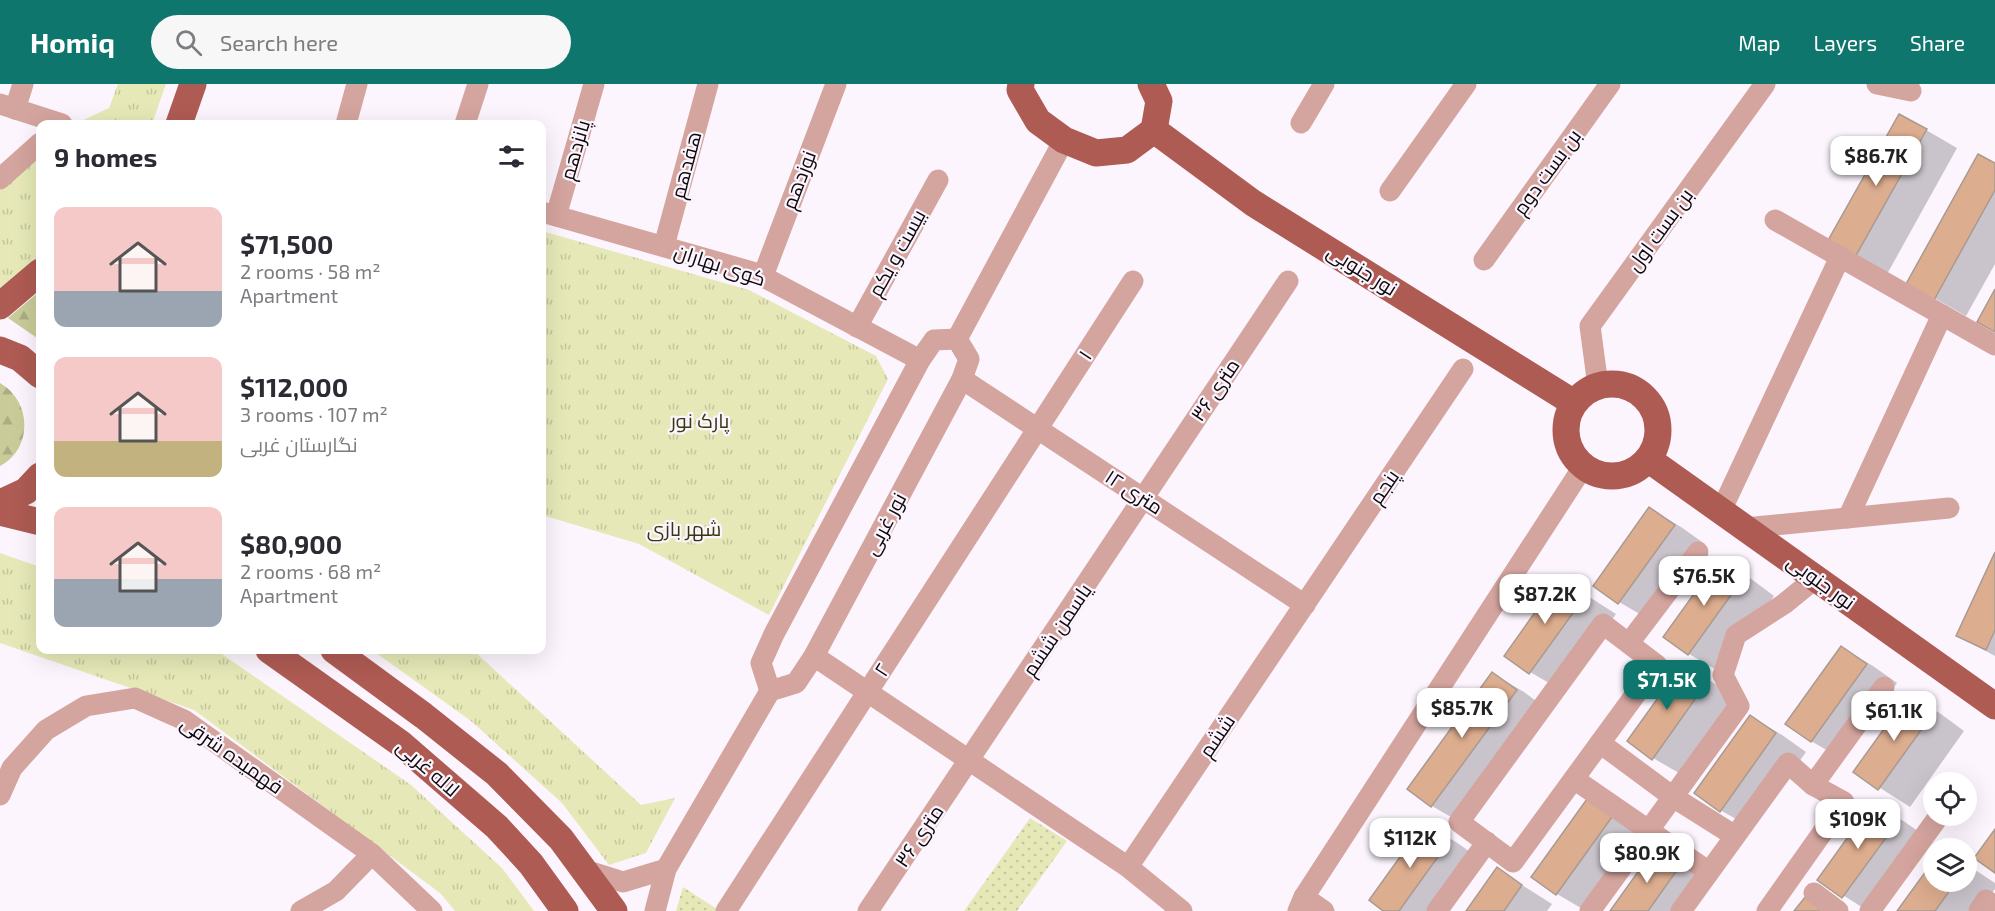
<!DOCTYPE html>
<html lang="en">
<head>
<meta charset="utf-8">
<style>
	:root { --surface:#fff; --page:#f7f7f7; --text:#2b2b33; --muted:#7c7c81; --accent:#0f766e }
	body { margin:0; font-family:"Exo 2",Cairo,sans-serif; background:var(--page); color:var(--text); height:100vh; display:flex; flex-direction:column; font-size:22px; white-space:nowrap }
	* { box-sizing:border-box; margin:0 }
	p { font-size:20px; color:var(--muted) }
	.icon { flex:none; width:33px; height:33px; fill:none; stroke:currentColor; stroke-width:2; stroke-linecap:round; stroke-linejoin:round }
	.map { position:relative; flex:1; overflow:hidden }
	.details { position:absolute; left:36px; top:36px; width:510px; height:534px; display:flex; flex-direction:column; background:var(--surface); border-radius:12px; box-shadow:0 6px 24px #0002 }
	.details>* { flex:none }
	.buttons { position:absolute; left:1923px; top:688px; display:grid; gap:12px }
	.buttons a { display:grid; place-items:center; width:54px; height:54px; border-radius:50%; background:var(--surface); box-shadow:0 6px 24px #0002; font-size:30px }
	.price { position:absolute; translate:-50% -51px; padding:0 14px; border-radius:12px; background:#fff; color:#222; font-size:20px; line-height:39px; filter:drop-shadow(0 2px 3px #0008) }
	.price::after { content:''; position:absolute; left:50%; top:36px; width:18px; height:14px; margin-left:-9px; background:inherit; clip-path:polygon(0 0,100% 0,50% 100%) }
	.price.active { background:var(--accent); color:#fff }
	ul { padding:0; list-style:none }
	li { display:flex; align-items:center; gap:18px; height:150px; padding:0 18px }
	li span { display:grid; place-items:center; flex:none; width:168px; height:120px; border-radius:12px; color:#555 }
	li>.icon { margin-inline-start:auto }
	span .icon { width:72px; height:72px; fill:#fffc; stroke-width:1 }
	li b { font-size:26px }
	h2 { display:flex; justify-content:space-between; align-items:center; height:72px; padding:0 18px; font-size:26px }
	header { display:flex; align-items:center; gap:36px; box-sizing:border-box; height:84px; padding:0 30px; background:var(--accent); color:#fff }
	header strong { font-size:28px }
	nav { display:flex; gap:33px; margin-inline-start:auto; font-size:21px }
	.search { width:420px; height:54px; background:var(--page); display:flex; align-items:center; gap:15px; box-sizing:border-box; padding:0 21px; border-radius:33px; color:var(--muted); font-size:22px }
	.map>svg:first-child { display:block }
	.grass { fill:url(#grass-dots) }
	.forest { fill:url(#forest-firs) }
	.park { fill:url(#park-tufts) }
	.shadow { fill:#0003 }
	.building { fill:#ddad8f; stroke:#a99a90; stroke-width:1.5 }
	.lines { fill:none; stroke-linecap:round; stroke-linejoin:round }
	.minor { stroke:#d4a49e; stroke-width:21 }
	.major { stroke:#ae5b53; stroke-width:27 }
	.labels { text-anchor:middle; stroke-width:4.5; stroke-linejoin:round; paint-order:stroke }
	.street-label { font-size:20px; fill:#0d0a0e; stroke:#fcf5fe }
	.park-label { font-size:20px; fill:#37380f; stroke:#fcf5fe }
</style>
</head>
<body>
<header>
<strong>Homiq</strong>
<div class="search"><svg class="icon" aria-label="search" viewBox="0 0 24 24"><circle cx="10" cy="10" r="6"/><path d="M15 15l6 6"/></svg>Search here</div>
<nav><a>Map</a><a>Layers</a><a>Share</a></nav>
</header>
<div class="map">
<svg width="1995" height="827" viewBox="0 0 1995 827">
	<defs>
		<pattern id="grass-dots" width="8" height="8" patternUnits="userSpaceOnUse" patternTransform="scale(1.5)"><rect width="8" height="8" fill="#e6e9b7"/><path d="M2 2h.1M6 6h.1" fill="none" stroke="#c4c69c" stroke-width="1.8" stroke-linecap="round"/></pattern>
		<pattern id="forest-firs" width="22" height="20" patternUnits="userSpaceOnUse" patternTransform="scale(1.5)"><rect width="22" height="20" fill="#c9cc98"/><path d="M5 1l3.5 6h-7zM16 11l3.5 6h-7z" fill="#abae82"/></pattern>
		<pattern id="park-tufts" width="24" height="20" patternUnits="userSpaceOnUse" patternTransform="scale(1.5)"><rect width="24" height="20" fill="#e6e9b7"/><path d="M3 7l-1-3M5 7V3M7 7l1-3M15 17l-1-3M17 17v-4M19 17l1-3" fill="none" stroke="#c4c69c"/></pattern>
	</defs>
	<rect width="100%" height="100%" fill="#fcf5fe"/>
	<!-- grass -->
	<g class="grass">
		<polygon points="1030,734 1067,757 1017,827 964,827"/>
		<polygon points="683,803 717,825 716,827 676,827"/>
	</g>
	<!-- forest -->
	<g class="forest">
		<polygon points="40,207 40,256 8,234"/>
		<path d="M0,299c32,18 33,66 0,83z"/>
	</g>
	<!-- park -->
	<g class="park">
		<polygon points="118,0 166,0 152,40 75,40 109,24"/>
		<polygon points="40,68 40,171 6,204 0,207 0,105"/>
		<polygon points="542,147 749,206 876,272 888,295 769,531 639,460 542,431"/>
		<polygon points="0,469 40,483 40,566 216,566 411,701 502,784 534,827 455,827 440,809 194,626 0,559"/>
		<polygon points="372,566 473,566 641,721 675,714 646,769 609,781 562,719 471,637"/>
	</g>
	<!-- shadow -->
	<g class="shadow">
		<polygon points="1926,46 1957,64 1886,192 1828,159"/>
		<polygon points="1995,81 1995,180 1966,232 1908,199"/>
		<polygon points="1650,425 1681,443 1705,460 1650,536 1619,518 1595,501"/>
		<polygon points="1995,472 1995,572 1958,552"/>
		<polygon points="1719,477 1750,494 1774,512 1720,588 1689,570 1665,553"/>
		<polygon points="1561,495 1616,530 1561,606 1530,588"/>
		<polygon points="1842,564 1873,582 1897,599 1842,675 1811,657"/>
		<polygon points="1683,581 1714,599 1738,616 1684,692 1653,674"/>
		<polygon points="1493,590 1524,608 1547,625 1463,740 1432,722 1409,705"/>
		<polygon points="1910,612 1941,630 1964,647 1910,723 1855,688"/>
		<polygon points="1751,633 1782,651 1806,668 1752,744 1720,726"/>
		<polygon points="1587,717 1642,752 1586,827 1557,810"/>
		<polygon points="1874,720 1905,738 1929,755 1868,827 1819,796"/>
		<polygon points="1425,740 1456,758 1480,775 1443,827 1386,827"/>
		<polygon points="1656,766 1711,801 1692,827 1612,827"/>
		<polygon points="1966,780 1995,799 1995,805 1979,827 1899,827 1934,798 1966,798"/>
		<polygon points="1497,785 1552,820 1547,827 1467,827"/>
	</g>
	<!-- building -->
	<g class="building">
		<polygon points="1899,30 1927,45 1854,175 1826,160"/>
		<polygon points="1978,70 1995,79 1995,106 1934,216 1906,200"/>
		<polygon points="1995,205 1995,248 1977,238"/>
		<polygon points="1649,423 1675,441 1618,520 1593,502"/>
		<polygon points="1995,468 1995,546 1986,566 1956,552"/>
		<polygon points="1719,475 1744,493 1688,571 1663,553"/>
		<polygon points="1560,493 1586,511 1529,590 1504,572"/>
		<polygon points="1841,562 1867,580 1811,658 1785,640"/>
		<polygon points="1683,579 1708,597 1652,676 1627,657"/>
		<polygon points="1492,588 1517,606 1431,723 1407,705"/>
		<polygon points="1909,610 1934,628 1878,706 1853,688"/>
		<polygon points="1750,631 1776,649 1720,728 1694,709"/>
		<polygon points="1587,715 1612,733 1556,811 1531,793"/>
		<polygon points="1873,718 1899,736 1842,814 1817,796"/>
		<polygon points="1425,738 1450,756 1399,827 1383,827 1369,816"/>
		<polygon points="1995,745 1995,789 1974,774"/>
		<polygon points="1655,764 1680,782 1648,827 1610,827"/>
		<polygon points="1934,776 1934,798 1956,798 1935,827 1897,827"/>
		<polygon points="1497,783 1522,801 1504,827 1466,827"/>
		<polygon points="1806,812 1827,827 1794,827"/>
	</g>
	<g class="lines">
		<!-- minor -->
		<g class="minor">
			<polyline points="1877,0 1911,7"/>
			<polyline points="0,20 62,40"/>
			<polyline points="15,25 23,0"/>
			<polyline points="1301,39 1324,0"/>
			<polyline points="346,40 357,0"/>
			<polyline points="465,40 478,0"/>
			<polyline points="0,95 40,59"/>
			<polyline points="1390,107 1466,0"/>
			<polyline points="542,128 756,189 920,276"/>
			<polyline points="556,132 594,0"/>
			<polyline points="1775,136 1995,261"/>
			<polyline points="664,162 708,0"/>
			<polyline points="1484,176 1610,0"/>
			<polyline points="763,192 836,0"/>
			<polyline points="857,243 938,96"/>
			<polyline points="957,255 1064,56"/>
			<polyline points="962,295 1305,521"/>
			<polyline points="1598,302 1590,242 1765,0"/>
			<polyline points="1721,427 1840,173"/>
			<polyline points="1848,434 1942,231"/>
			<polyline points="1745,444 1949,424"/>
			<polygon points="1603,540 1657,581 1513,778 1459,738"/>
			<polyline points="1629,559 1698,468"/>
			<polyline points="814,572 1128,783 1182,827"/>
			<polyline points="770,607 761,579 774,550 920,276 934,256 957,255"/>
			<polyline points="1600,659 1673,713 1735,752"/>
			<polyline points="1574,695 1709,788"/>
			<polyline points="1813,701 1884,603"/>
			<polyline points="0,711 12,684 46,646 86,622 135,614 184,636 372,770 432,827"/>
			<polyline points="1128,783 1463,285"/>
			<polyline points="666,785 770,607 796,599 814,572 962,295 969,275 957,255"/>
			<polyline points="585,786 623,798 666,785 655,827"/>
			<polyline points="1814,809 1838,827"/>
			<polyline points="1304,813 1324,827"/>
			<polyline points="301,827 336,807 372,770"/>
			<polyline points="726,827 1133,197"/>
			<polyline points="868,827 1288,197"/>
			<polyline points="1298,827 1304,813 1583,383"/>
			<polyline points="1437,827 1487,758"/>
			<polyline points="1590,827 1739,622 1723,591 1736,551 1784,520 1816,494"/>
			<polyline points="1681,827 1788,679 1813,701 1844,718 1767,827"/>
			<polyline points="1870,827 1939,732"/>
			<polyline points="1979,827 1986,816 1995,822"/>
		</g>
		<!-- major -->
		<g class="major">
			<polyline points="1021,0 1020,6 1038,37 1064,56 1096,69 1127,66 1154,46 1159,17 1151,0"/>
			<polyline points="179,40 193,0"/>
			<polyline points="1154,46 1253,119 1574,319"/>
			<polyline points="0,222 40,188"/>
			<polyline points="0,266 20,274 40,291"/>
			<circle cx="1612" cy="346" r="46"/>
			<polyline points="1648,375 1995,622"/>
			<polyline points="0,419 26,407 40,392"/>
			<polyline points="0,428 40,438"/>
			<polyline points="269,566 400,659 497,743 531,780 565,827"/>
			<polyline points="334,566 424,632 497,690 561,755 614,827"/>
		</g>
	</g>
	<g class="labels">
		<!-- street labels -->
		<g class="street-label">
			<text transform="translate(575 66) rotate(-74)" y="7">پانزدهم</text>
			<text transform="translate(686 81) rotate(-75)" y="7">هفدهم</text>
			<text transform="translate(1547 88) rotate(-54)" y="7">بن بست دوم</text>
			<text transform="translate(799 96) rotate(-69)" y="7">نوزدهم</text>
			<text transform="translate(1660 146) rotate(-54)" y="7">بن بست اول</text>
			<text transform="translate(897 169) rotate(-61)" y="7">بیست و یکم</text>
			<text transform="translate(720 181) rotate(18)" y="7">کوی بهاران</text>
			<text transform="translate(1362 186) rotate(32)" y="7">نور جنوبی</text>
			<text transform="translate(1085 271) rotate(-57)" y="7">۱</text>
			<text transform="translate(1215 306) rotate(-56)" y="7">۳۶ متری</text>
			<text transform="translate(1384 403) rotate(-56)" y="7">پنجم</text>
			<text transform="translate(1134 408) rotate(33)" y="7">۱۲ متری</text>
			<text transform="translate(885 440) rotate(-62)" y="7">نور غربی</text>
			<text transform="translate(1821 498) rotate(36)" y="7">نور جنوبی</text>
			<text transform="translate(1057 546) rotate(-56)" y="7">یاسمن ششم</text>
			<text transform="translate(882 586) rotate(-57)" y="7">۲</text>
			<text transform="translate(1217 652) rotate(-56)" y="7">ششم</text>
			<text transform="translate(232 671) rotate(35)" y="7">فهمیده شرقی</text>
			<text transform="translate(428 684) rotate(41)" y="7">لاله غربی</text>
			<text transform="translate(919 752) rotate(-56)" y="7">۳۶ متری</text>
		</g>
		<!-- park labels -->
		<g class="park-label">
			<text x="700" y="344">پارک نور</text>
			<text x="684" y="452">شهر بازی</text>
		</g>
	</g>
</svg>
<div class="buttons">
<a><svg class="icon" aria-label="locate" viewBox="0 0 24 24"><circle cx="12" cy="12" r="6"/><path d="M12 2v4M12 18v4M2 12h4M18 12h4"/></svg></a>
<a><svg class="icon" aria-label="layers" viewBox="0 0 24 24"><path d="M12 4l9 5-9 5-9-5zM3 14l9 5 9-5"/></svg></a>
</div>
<b class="price" style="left:1876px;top:103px">$86.7K</b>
<b class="price" style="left:1704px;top:523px">$76.5K</b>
<b class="price" style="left:1545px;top:541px">$87.2K</b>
<b class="price active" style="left:1667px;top:627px">$71.5K</b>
<b class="price" style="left:1462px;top:655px">$85.7K</b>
<b class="price" style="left:1894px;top:658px">$61.1K</b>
<b class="price" style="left:1858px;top:766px">$109K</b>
<b class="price" style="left:1410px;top:785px">$112K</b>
<b class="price" style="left:1647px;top:800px">$80.9K</b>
<section class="details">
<h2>9 homes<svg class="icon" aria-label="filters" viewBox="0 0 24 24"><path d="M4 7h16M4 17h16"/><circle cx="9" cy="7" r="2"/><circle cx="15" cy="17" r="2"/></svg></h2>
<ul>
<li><span style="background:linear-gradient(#f6c9c9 70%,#9aa5b1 0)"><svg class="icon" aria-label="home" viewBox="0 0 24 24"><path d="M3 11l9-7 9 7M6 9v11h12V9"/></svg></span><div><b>$71,500</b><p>2 rooms · 58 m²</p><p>Apartment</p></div></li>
<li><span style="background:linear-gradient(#f6c9c9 70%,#c2b280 0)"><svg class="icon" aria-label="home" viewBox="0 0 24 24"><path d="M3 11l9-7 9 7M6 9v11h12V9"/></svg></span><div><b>$112,000</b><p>3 rooms · 107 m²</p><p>نگارستان غربی</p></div></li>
<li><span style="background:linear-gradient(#f6c9c9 60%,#9aa5b1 0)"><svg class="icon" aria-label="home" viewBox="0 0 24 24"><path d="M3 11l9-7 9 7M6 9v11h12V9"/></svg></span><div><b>$80,900</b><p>2 rooms · 68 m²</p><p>Apartment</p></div></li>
</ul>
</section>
</div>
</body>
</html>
